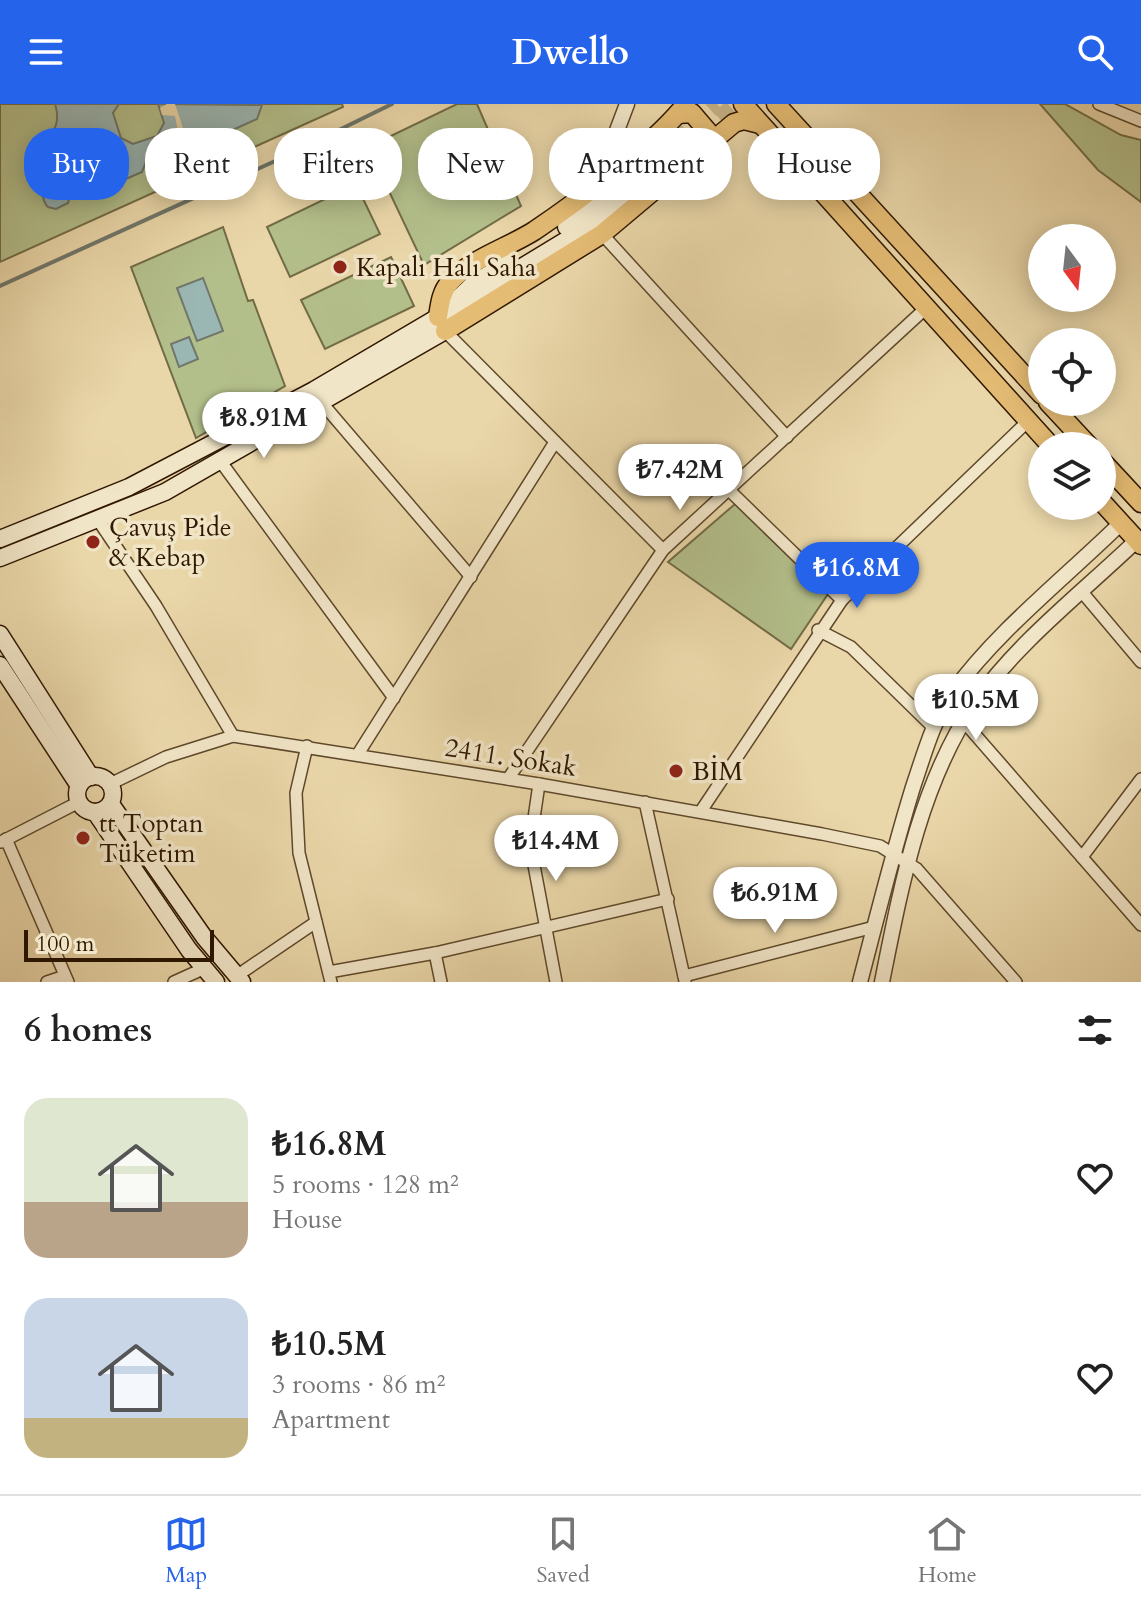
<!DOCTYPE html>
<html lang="en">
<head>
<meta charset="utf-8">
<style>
	:root { --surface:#fff; --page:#f6f6f6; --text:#222; --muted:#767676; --line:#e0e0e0; --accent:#2563eb }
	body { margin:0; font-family:Cardo,serif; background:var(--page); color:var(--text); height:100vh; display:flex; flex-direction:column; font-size:30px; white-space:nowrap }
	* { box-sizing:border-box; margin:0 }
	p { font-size:26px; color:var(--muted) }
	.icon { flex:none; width:44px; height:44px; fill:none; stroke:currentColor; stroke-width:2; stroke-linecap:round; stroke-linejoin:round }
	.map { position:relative; height:878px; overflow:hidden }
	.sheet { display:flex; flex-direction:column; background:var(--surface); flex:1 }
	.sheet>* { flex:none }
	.banner { position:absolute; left:24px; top:24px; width:1094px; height:72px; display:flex; gap:16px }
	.needle { width:52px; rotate:165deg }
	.tools { position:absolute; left:1028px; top:120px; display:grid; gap:16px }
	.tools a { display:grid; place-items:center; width:88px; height:88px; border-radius:50%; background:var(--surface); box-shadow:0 4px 20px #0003; font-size:40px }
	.scale { position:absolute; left:24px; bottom:20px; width:190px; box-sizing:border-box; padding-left:8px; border:4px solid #301800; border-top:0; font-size:22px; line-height:28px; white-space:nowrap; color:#301800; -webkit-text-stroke:6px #f1e5c7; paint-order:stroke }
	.price { position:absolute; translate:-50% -68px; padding:0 18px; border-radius:28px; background:#fff; color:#222; font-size:26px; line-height:52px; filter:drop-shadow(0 2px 4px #0008) }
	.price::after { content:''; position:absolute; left:50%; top:48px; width:24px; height:18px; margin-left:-12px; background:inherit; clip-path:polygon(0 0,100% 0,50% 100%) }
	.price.current { background:var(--accent); color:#fff }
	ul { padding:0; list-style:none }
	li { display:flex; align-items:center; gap:24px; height:200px; padding:0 24px }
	li span { display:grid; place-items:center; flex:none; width:224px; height:160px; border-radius:24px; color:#555 }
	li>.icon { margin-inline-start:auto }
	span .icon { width:96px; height:96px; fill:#fffc; stroke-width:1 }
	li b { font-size:34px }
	h2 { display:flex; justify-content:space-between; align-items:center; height:96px; padding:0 24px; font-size:34px }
	.chip { padding:0 28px; border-radius:32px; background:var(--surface); box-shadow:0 4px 20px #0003; font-size:28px; line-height:72px }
	.chip.current { background:var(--accent); color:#fff }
	header { display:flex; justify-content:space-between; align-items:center; height:104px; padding:0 24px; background:var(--accent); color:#fff; font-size:36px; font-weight:700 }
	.tabs { display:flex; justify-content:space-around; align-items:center; height:112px; border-top:2px solid var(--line); background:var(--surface); font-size:22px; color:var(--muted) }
	.tabs a { display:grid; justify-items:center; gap:4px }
	.tabs .current { color:var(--accent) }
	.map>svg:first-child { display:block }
	.green { fill:#b3bf8b; stroke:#726c46; stroke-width:2 }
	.water { fill:#9bb7b3; stroke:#70776b; stroke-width:2 }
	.pier { fill:#ead7a9 }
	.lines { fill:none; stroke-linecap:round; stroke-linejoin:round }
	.stream { stroke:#70776b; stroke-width:4 }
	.secondary-tunnel { stroke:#c5b187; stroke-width:16; stroke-dasharray:16 8; stroke-linecap:butt }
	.minor-casing { stroke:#5e482a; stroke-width:14 }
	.tertiary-casing { stroke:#5e482a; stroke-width:17 }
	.secondary-casing { stroke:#301800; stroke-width:19 }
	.trunk-casing { stroke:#301800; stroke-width:21 }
	.minor { stroke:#f1e5c7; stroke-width:11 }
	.tertiary { stroke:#f1e5c7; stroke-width:14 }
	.secondary { stroke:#f1e5c7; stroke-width:16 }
	.trunk { stroke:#e5bc74; stroke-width:18 }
	.poi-dot { fill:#8f2418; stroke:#f1e5c7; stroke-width:3 }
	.labels { text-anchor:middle; stroke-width:7; stroke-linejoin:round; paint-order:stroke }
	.poi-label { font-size:26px; fill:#301800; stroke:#f1e5c7; text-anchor:start }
	.street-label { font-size:26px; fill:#301800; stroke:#f1e5c7 }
</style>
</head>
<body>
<header><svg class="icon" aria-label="menu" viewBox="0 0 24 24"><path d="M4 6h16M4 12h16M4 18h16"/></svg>Dwello<svg class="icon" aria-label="search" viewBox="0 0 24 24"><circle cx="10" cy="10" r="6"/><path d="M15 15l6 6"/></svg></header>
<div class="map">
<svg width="1141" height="878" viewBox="0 0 1141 878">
	<rect width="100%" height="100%" fill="#ead7a9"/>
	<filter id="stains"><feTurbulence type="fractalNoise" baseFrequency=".0025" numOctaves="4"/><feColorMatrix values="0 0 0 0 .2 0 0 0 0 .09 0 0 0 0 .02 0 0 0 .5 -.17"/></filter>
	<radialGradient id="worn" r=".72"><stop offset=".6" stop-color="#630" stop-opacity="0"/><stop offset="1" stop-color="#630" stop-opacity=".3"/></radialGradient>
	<!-- green -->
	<g class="green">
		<polygon points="0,0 342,0 343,3 0,158"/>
		<polygon points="457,0 477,0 521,102 424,161 368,43"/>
		<polygon points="1040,0 1065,0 1121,31 1141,36 1141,98 1098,66"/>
		<polygon points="356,80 380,130 290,173 267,123"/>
		<polygon points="223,123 248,197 253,196 285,282 196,334 131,163"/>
		<polygon points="391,153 414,202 325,245 301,196"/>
		<polygon points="735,400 828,490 791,545 668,458"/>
	</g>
	<!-- water -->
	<g class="water">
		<path d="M55,0h64l-6,9 8,25 12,6 24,-8 7,-13 -6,-19 104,1 -5,14 -97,44 -6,-4 -8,3 -4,10 -44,19 -9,-6 -17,3 -4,15 -12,6 -8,-2c-9,-8 -10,-51 -4,-62 10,-14 17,-22 11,-41z"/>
		<polygon points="203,174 223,227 197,237 177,184"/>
		<polygon points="189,233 198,255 179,263 171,240"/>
	</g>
	<!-- pier -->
	<polygon class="pier" points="167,0 175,0 190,45 182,48 175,12 162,11 160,4"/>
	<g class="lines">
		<!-- stream -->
		<polyline class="stream" points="0,182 284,53 392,0"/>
		<!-- secondary-tunnel -->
		<g class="secondary-tunnel">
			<polyline points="675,38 717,0"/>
			<polyline points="684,47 735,0"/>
		</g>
		<!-- minor casing -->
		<g class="minor-casing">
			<g id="minor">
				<polyline points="1099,0 1141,17"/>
				<polyline points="602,130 787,333"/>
				<polyline points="445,227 663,446"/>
				<polyline points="322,299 471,473"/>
				<polyline points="221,358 394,594"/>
				<polyline points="730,387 842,496"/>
				<polyline points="98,416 156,502 233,632"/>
				<polyline points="1082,488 1141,558"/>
				<polyline points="818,526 851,543 933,623"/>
				<polyline points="965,619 1141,821"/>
				<polyline points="307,642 296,689 299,749 331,878"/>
				<polyline points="358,650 555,338"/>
				<polyline points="508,675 663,446 926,204"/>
				<polyline points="110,680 166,653 233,632 539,680 822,730 880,742 917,765 1016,878"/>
				<polyline points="539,680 533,721 533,756 556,878"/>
				<polyline points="645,698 685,877"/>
				<polyline points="701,707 842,496 1028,317"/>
				<polyline points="6,735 68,878"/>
				<polyline points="1,738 79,698"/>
				<polyline points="1082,753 1141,675"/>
				<polyline points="435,849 441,878"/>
				<polyline points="329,868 435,849 668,795"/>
				<polyline points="238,871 316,818"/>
				<polyline points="684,872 874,823"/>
				<polyline points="47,878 65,872"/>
				<polyline points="174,878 205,864"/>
			</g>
		</g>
		<!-- tertiary casing -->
		<g class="tertiary-casing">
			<g id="tertiary">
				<polyline points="596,82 627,0"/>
				<path d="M860,878c17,-65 33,-130 53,-195 11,-32 20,-67 40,-95 44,-61 114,-116 168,-169"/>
				<path d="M882,878c19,-95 38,-200 95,-282 43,-60 107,-109 160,-160"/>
			</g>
		</g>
		<!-- secondary casing -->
		<g class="secondary-casing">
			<g id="secondary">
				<polyline points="566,123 675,38"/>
				<polyline points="0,435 129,383 314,286 438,213 474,179 508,158"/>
				<polyline points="0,454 165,388 445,227 484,186 594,119 684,47"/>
				<polyline points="0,530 91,673"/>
				<polyline points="0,561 79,682"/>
				<circle cx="95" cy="690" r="18"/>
				<polyline points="111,700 204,833 242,878"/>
				<polyline points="95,708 189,846 216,878"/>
			</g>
		</g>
		<!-- trunk casing -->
		<g class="trunk-casing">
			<g id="trunk">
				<polyline points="743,0 1051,342"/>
				<polyline points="776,0 1042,291"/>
				<polyline points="678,10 692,9 710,30 707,41"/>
				<path d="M438,213c2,-13 3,-25 12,-35 22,-24 57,-34 84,-51 46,-31 118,-85 152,-127"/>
				<polyline points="445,227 602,130 734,19 744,16 760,20"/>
				<polyline points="1048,298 1089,342"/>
				<polyline points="1102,357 1141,399"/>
				<polyline points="1102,398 1141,441"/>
			</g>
		</g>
		<!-- minor -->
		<use href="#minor" class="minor"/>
		<!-- tertiary -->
		<use href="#tertiary" class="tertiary"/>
		<!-- secondary -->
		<use href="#secondary" class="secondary"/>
		<!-- trunk -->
		<use href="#trunk" class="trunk"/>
	</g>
	<!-- markers -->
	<g class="poi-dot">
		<circle cx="340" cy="163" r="8"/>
		<circle cx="93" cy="438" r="8"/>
		<circle cx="676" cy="667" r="8"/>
		<circle cx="83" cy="734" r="8"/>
	</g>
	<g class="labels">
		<!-- poi labels -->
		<g class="poi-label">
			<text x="356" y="172">Kapalı Halı Saha</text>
			<text x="109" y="432">Çavuş Pide<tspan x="109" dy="30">&amp; Kebap</tspan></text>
			<text x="692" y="676">BİM</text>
			<text x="99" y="728">tt Toptan<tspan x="99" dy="30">Tüketim</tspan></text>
		</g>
		<!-- street labels -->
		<g class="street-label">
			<text transform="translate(511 653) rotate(9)" y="9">2411. Sokak</text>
		</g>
	</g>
	<rect width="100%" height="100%" filter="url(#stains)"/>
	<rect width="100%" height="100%" fill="url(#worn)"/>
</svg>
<div class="tools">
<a><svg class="needle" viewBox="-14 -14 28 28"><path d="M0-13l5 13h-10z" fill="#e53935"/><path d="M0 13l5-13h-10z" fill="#767676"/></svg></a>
<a><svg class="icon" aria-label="locate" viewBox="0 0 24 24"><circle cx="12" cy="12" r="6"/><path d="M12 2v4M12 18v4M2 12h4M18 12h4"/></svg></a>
<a><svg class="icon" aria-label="layers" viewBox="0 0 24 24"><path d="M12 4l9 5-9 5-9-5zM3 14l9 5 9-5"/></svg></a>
</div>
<div class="scale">100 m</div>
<b class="price" style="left:264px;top:356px">₺8.91M</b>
<b class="price" style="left:680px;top:408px">₺7.42M</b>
<b class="price current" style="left:857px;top:506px">₺16.8M</b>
<b class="price" style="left:976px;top:638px">₺10.5M</b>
<b class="price" style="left:556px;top:779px">₺14.4M</b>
<b class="price" style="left:775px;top:831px">₺6.91M</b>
<div class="banner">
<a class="chip current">Buy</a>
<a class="chip">Rent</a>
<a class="chip">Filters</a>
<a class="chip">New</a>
<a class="chip">Apartment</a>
<a class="chip">House</a>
</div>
</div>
<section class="sheet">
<h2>6 homes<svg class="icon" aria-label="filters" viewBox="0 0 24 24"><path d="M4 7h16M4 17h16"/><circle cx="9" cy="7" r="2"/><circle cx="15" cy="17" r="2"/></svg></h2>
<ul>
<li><span style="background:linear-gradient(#dfe7d0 65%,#b9a48a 0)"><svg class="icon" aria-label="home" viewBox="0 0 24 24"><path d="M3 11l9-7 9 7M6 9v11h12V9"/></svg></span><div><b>₺16.8M</b><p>5 rooms · 128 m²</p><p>House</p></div><svg class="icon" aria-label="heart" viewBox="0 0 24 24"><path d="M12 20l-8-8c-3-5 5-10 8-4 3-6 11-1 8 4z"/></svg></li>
<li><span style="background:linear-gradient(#c9d6e8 75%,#c2b280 0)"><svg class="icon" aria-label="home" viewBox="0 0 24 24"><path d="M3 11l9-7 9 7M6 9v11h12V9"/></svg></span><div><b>₺10.5M</b><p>3 rooms · 86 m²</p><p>Apartment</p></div><svg class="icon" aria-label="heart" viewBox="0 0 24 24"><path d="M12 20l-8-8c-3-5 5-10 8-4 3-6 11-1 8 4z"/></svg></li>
</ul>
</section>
<nav class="tabs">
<a class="current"><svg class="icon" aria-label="map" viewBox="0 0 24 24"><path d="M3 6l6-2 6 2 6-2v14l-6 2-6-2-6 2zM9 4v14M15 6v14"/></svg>Map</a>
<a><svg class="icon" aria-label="saved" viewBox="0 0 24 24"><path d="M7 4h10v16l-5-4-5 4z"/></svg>Saved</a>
<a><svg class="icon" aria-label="home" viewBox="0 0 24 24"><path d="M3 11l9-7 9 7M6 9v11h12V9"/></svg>Home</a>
</nav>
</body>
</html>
